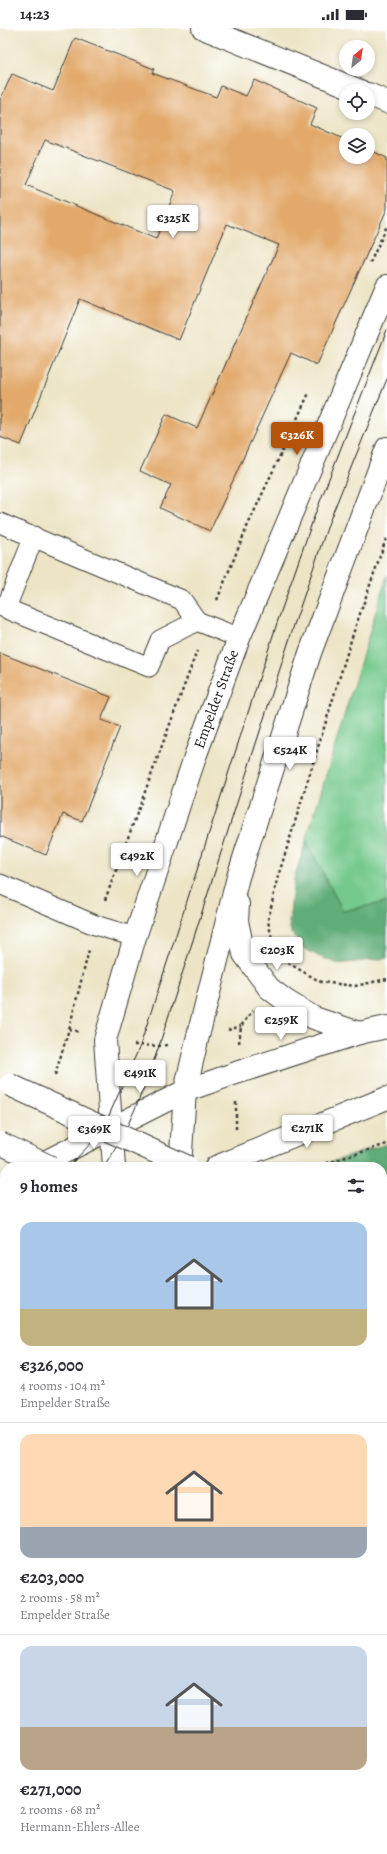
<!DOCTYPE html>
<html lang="en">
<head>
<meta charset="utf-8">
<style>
	:root { --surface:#fff; --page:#f7f7f7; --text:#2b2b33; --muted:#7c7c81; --line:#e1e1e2; --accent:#b45309 }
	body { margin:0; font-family:Alegreya,serif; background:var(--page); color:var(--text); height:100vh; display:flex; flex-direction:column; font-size:15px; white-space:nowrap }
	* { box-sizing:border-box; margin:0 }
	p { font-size:13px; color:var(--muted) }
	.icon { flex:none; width:22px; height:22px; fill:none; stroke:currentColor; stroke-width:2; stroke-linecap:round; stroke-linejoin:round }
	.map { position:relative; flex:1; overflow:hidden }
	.side { position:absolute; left:0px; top:1134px; width:387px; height:692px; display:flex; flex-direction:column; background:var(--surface); border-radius:16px 16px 0 0; box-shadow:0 2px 6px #0003 }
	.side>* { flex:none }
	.needle { width:26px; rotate:29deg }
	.buttons { position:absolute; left:339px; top:12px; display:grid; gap:8px }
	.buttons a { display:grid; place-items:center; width:36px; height:36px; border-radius:50%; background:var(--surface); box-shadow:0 2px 6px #0003; font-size:20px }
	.price { position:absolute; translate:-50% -34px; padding:0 9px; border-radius:4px; background:#fff; color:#222; font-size:13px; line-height:26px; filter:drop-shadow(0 1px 2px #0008) }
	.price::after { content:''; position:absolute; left:50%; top:24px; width:12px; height:9px; margin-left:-6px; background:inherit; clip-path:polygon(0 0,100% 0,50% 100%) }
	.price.on { background:var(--accent); color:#fff }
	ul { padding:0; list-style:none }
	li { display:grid; align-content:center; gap:8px; height:212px; padding:0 20px }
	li+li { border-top:1px solid var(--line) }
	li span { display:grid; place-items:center; height:124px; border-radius:12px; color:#555 }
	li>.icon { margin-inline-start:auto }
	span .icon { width:72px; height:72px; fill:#fffc; stroke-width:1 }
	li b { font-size:17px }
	h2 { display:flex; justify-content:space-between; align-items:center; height:48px; padding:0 20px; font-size:17px }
	.status { display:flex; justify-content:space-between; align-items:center; height:28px; padding:0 20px; background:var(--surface); direction:ltr }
	.status svg { height:11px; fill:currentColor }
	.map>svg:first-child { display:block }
	.green { fill:#75c98c; stroke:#487254 }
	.forest { fill:#60ad78; stroke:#3e644a }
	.building { fill:#e2a96b; fill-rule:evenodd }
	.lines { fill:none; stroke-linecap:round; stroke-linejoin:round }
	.service-casing { stroke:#3b3a35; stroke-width:21 }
	.minor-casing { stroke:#3b3a35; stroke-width:24 }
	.tertiary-casing { stroke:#3b3a35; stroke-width:24 }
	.trunk-casing { stroke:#3b3a35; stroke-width:24 }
	.path { stroke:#3b3a35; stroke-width:2.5; stroke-dasharray:3 3; stroke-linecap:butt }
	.service { stroke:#fff; stroke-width:19 }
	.minor { stroke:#fff; stroke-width:22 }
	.tertiary { stroke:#fff; stroke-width:22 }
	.trunk { stroke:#fff; stroke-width:22 }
	.tram { stroke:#1c1c1c; stroke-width:1 }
	.trunk-bridge-casing { stroke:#3b3a35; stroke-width:24; stroke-linecap:butt }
	.trunk-bridge { stroke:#fff; stroke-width:22 }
	.labels { text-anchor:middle; stroke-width:3; stroke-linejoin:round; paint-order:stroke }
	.street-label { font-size:15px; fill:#1c1c1c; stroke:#fff }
</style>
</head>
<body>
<div class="status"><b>14:23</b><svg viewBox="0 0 49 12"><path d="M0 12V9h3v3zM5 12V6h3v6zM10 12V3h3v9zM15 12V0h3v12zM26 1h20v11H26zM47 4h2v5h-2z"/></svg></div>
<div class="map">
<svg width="387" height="1826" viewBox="0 0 387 1826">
	<rect width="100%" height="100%" fill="#fff"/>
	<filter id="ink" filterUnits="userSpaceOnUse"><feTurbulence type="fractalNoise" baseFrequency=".025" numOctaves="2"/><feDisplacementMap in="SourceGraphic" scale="8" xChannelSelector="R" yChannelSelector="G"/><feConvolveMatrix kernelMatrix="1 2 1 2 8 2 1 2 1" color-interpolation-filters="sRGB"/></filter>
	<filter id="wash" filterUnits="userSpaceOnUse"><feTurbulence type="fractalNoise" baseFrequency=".012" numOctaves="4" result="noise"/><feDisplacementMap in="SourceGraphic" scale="16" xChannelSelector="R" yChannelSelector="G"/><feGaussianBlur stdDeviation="0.9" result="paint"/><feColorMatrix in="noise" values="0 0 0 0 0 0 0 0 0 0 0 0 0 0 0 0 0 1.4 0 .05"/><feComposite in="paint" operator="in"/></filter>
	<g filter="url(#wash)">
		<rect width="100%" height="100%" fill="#ece4c5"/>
		<!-- green -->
		<polygon class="green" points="387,547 387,874 343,883 306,813"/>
		<!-- forest -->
		<g class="forest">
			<polygon points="306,813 343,883 387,874 387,930 339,936 318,928 302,919 291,904 289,894 294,851"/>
			<polygon points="387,1116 387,1180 382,1178 382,1139 315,1139"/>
			<polygon points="382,1350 387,1352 387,1644 382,1637"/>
		</g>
		<g id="blocks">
			<!-- building -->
			<g class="building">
				<path d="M75,10l79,31 -2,4 64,24 5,-11 25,10 8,-16 63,28 -7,16 36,16v17h22v-8l19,9v51l-70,156 -26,-12 -81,178 -50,-23 11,-23 -31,-14 26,-57 31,14 82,-183 -52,-21 -48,116 -99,-41 -59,146 -21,-8v-337l12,-26 41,17zM45,112l130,51 -19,48 -130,-54z"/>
				<polygon points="0,625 111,669 101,692 120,699 82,793 63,786 46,827 0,808"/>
			</g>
		</g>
	</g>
	<g filter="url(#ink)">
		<use href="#blocks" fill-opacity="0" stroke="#3b3a35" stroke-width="1"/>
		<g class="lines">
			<!-- service casing -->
			<g class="service-casing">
				<g id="service">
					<polyline points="0,495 182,572 197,593 239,610"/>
					<polyline points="0,578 149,639 160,612 197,593"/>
					<polyline points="6,580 34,508"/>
					<polyline points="0,856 95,897 135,909"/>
				</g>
			</g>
			<!-- minor casing -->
			<g class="minor-casing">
				<g id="minor">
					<polyline points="203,0 360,63"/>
					<polyline points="368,66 387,74"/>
				</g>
			</g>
			<!-- tertiary casing -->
			<g class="tertiary-casing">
				<g id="tertiary">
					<polyline points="238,876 237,893 244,926 269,960 286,973 314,990 359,1005"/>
					<polyline points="35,1139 185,1063 236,1045 359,1005 387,999"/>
					<polyline points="114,1139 105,1012 135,909 196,726 239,610 387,258"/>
					<polyline points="180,1139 185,1063 197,1012 238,849 310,625 387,420"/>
					<polyline points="216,1139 387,1070"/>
					<polyline points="0,1164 5,1159"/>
					<polyline points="0,1297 5,1292"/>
					<polyline points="0,1331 5,1331"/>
				</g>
			</g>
			<!-- trunk casing -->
			<g class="trunk-casing">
				<g id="trunk">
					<polyline points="382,1231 387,1234"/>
					<polyline points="382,1292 387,1295"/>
					<polyline points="382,1717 387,1722"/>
				</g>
			</g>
			<!-- path -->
			<g class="path">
				<polyline points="370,235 387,198"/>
				<polyline points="217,572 247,499 309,365"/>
				<polyline points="105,872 197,623"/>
				<polyline points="273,915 268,893 277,852 353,606 387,508"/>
				<polyline points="288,935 321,954 355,958 387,951"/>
				<polyline points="69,1001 79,1004"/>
				<polyline points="228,1002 241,998"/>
				<polyline points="239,1015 241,998 253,982"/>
				<polyline points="134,1017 159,1018 167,1017"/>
				<polyline points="55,1047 69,1001 89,922"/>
				<polyline points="236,1074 236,1101"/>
				<polyline points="315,1139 387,1116"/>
				<polyline points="0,1232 5,1227"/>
				<polyline points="0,1365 5,1361"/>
			</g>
			<!-- service -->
			<use href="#service" class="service"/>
			<!-- minor -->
			<use href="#minor" class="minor"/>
			<!-- tertiary -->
			<use href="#tertiary" class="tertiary"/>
			<!-- trunk -->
			<use href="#trunk" class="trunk"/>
			<!-- tram -->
			<g class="tram">
				<polyline points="68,1139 99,1107 106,1094 140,1018 278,592 314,489 387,302"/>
				<path d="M104,1139c25,-37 40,-79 55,-121l135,-421 35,-103 58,-143"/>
				<polyline points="0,1202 5,1197"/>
				<polyline points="0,1263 5,1258"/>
			</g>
			<!-- trunk-bridge casing -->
			<g class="trunk-bridge-casing">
				<g id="trunk-bridge">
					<polyline points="10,1057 188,1139"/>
					<polyline points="0,1115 51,1139"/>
				</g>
			</g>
			<!-- trunk-bridge -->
			<use href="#trunk-bridge" class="trunk-bridge"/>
		</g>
	</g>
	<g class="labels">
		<!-- street labels -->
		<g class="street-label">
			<text transform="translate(216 671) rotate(-70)" y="5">Empelder Straße</text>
		</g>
	</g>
</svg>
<div class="buttons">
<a><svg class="needle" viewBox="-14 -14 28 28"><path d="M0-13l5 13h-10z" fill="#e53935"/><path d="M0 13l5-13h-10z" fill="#7c7c81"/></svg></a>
<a><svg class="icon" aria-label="locate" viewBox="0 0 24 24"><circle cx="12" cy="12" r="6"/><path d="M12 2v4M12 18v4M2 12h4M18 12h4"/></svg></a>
<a><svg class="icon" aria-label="layers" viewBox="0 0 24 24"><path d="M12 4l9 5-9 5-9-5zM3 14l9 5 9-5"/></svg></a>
</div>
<b class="price" style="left:173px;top:211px">€325K</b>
<b class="price on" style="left:297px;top:428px">€326K</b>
<b class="price" style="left:290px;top:743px">€524K</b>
<b class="price" style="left:137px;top:849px">€492K</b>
<b class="price" style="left:277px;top:943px">€203K</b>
<b class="price" style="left:281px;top:1013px">€259K</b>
<b class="price" style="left:140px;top:1066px">€491K</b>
<b class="price" style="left:307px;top:1121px">€271K</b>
<b class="price" style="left:94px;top:1122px">€369K</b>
<section class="side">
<h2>9 homes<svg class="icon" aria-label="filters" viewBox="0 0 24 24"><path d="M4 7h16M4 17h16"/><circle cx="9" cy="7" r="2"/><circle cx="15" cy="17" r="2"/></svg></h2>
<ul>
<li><span style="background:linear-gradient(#a9c7e8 70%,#c2b280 0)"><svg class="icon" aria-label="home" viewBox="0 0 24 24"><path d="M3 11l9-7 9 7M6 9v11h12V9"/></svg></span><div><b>€326,000</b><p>4 rooms · 104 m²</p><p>Empelder Straße</p></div></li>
<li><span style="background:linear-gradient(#ffd9b3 75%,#9aa5b1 0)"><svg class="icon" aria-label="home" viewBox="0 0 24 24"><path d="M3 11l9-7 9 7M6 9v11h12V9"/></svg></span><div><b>€203,000</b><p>2 rooms · 58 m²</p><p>Empelder Straße</p></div></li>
<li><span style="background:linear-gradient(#c9d6e8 65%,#b9a48a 0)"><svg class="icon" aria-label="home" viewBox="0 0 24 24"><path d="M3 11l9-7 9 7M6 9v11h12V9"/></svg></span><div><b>€271,000</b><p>2 rooms · 68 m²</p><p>Hermann-Ehlers-Allee</p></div></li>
</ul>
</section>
</div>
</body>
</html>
